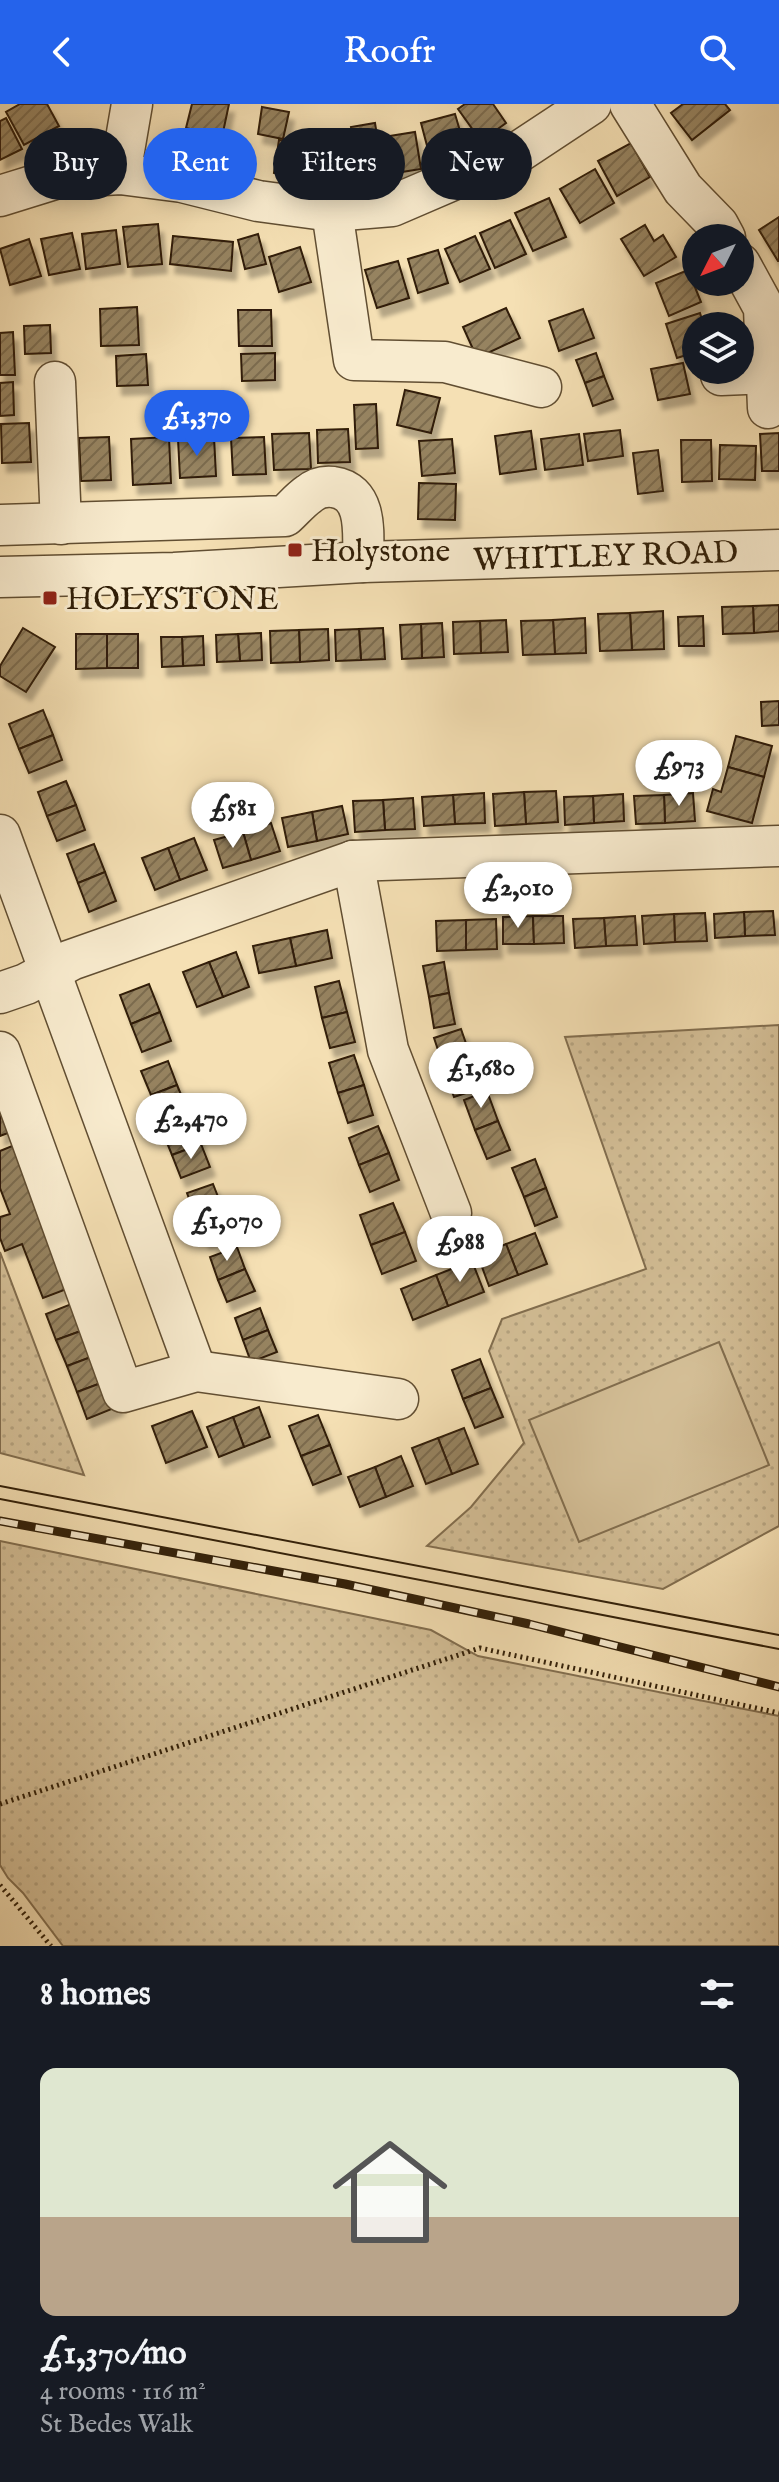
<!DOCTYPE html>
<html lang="en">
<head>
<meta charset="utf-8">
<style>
	:root { --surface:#171b24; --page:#242831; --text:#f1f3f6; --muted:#9ea1a6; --line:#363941; --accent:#2563eb }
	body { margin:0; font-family:"IM FELL English",serif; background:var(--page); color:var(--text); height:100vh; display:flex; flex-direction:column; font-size:30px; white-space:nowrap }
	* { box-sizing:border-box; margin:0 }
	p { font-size:26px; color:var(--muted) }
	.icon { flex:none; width:44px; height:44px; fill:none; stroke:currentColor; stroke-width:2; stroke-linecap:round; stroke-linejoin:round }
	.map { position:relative; height:1842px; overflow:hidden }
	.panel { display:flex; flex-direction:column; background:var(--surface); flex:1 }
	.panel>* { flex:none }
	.top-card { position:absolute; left:24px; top:24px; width:732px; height:72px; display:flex; gap:16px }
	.needle { width:52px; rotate:228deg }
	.controls { position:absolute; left:682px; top:120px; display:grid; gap:16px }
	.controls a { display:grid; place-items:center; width:72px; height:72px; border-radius:50%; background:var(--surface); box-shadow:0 4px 20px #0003; font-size:40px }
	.price { position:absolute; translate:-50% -68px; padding:0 18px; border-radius:28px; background:#fff; color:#222; font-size:26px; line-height:52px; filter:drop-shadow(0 2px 4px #0008) }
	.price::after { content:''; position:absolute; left:50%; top:48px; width:24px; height:18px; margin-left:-12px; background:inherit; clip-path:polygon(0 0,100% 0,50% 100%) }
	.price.selected { background:var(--accent); color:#fff }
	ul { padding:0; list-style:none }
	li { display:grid; align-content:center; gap:16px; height:424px; padding:0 40px }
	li+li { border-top:2px solid var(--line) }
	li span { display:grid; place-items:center; height:248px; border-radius:16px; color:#555 }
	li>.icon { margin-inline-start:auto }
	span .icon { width:144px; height:144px; fill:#fffc; stroke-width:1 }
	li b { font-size:34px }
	h2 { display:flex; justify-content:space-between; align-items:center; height:96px; padding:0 40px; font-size:34px }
	.pill { padding:0 28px; border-radius:36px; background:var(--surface); box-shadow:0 4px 20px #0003; font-size:28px; line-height:72px }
	.pill.selected { background:var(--accent); color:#fff }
	header { display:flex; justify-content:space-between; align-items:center; height:104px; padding:0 40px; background:var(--accent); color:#fff; font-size:36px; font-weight:600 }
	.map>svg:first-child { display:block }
	.grass { fill:url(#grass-dots); stroke:#826e4f; stroke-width:2 }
	.pitch { fill:#d4bf97; stroke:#826e4f; stroke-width:2 }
	.building { fill:url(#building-hatch); stroke:#301e07; stroke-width:2; filter:url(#shadow) }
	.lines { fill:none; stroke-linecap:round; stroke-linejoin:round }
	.minor-casing { stroke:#614e32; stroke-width:43 }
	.path { stroke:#301e07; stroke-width:5; stroke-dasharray:2 4; stroke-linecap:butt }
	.minor { stroke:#f8ebce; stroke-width:40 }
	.tram { stroke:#301e07; stroke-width:2 }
	.rail-casing { stroke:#301e07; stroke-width:9 }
	.rail { stroke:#f8ebce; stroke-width:6; stroke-dasharray:18; stroke-linecap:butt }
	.poi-dot { fill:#8f2418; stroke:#f8ebce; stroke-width:3 }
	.labels { text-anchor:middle; stroke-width:6; stroke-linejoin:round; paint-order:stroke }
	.poi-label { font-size:32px; fill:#301e07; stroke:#f8ebce; text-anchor:start }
	.street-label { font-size:32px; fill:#301e07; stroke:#f8ebce }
</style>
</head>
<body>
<header><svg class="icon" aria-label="back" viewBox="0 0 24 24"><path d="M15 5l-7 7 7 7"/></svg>Roofr<svg class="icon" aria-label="search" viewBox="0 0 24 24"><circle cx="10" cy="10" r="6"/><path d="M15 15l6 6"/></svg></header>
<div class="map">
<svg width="779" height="1842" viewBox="0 0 779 1842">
	<defs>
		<pattern id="grass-dots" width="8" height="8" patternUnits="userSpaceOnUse" patternTransform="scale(2)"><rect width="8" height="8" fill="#d4bf97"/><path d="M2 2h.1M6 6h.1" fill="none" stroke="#b6a481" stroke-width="1.8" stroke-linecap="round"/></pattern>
		<pattern id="building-hatch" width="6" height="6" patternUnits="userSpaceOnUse" patternTransform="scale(2)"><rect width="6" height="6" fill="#968361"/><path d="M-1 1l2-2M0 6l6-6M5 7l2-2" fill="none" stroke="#7b6b4e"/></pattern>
		<filter id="shadow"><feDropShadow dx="5" dy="9" stdDeviation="2" flood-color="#0004"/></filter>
	</defs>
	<rect width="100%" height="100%" fill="#f5e0b4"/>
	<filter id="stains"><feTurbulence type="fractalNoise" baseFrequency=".0025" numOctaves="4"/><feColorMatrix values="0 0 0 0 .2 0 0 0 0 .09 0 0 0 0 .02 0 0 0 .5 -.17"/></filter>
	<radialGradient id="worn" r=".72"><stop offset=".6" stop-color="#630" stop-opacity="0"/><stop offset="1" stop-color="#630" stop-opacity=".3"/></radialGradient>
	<!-- grass -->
	<g class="grass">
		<polygon points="779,921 779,1422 663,1485 427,1442 471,1403 524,1339 489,1247 502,1215 646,1165 565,933"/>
		<polygon points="0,1148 84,1371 0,1349"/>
		<polygon points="0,1437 431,1526 478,1552 779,1612 779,1842 63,1842 23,1789 8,1774 0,1761"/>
	</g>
	<!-- pitch -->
	<polygon class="pitch" points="719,1238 769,1361 579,1438 529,1316"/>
	<!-- building -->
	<g class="building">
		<polygon points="20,0 47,0 59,22 24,41 6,8"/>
		<polygon points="192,0 229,0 222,33 186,24"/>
		<polygon points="465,0 493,0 506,19 481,37 458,5"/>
		<polygon points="683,0 725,0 730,6 692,36 671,9"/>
		<polygon points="262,3 289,8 283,35 258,30"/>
		<polygon points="455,10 465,44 430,53 421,19"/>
		<polygon points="6,14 22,45 0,56 0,17"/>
		<polygon points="375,19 384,77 325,86 320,56 332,55 329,40 353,36 351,23"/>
		<polygon points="415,28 421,65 389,70 383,33"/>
		<polygon points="183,32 216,38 210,66 178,59"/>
		<polygon points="279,36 317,43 310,76 274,69"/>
		<polygon points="631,39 650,73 617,92 598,57"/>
		<polygon points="595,65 614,99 580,119 560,85"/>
		<polygon points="549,94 566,133 533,147 515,109"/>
		<polygon points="779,113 779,157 778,157 759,126"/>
		<polygon points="510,116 526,150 495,164 480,129"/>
		<polygon points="158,120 162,160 128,163 123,123"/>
		<polygon points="645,121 654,137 663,131 676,153 644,172 621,135"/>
		<polygon points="116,126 120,160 86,165 82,130"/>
		<polygon points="72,129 80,165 49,171 41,135"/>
		<polygon points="258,130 266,160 245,165 238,136"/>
		<polygon points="173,132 233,138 231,167 170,160"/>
		<polygon points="475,132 490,165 460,178 445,145"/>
		<polygon points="29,135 41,172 10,181 0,145"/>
		<polygon points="300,143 311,178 279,188 269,153"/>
		<polygon points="438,146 448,179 418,189 408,155"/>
		<polygon points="398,157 409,194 377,204 365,166"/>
		<polygon points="688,166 701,198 669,212 656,179"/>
		<polygon points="137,203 139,241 101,242 100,205"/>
		<polygon points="506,204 520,234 477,254 463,223"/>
		<polygon points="583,205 594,234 559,247 549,217"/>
		<polygon points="238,206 271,206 272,242 239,242"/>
		<polygon points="700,209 704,222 696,222 696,248 677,254 666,220"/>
		<polygon points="50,221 51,249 25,250 24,222"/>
		<polygon points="13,228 15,271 0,271 0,229"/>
		<polygon points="275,249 275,276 242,277 241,250"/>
		<polygon points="596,249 604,272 585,279 576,256"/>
		<polygon points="146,250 148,281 117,282 116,252"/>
		<polygon points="683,259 690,290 658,296 651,265"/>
		<polygon points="604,272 613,295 593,302 585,279"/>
		<polygon points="13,278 14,311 0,312 0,279"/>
		<polygon points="405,286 440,294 431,329 397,321"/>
		<polygon points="376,300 378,344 356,345 354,301"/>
		<polygon points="29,319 31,358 2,359 1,320"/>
		<polygon points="348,325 350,358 318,359 317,326"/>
		<polygon points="620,326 623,352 588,357 584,330"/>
		<polygon points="531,327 536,365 500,370 495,332"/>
		<polygon points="309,329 311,365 274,366 272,330"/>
		<polygon points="779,329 779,367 762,367 760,330"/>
		<polygon points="579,330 583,361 545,366 541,335"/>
		<polygon points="109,333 111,376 81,377 79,334"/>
		<polygon points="169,333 171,379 133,381 131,335"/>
		<polygon points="214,333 216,372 180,374 178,335"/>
		<polygon points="264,333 266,370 233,371 231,334"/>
		<polygon points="452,335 455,369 422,372 419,337"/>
		<polygon points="681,336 711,336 712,377 682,378"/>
		<polygon points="720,341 756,342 755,376 719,375"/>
		<polygon points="658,346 663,387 638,390 633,349"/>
		<polygon points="419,379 456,380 455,416 418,415"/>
		<polygon points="779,501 779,527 754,529 753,502"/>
		<polygon points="753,502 754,529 723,530 722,503"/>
		<polygon points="663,507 664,545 632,546 630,509"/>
		<polygon points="630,509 632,546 600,547 598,510"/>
		<polygon points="703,512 704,542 679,542 678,513"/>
		<polygon points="585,514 586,549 555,550 553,516"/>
		<polygon points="506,516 508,548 481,549 480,517"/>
		<polygon points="553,516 555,550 523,551 521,517"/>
		<polygon points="480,517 481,549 454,550 453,518"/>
		<polygon points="442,519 444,553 422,554 421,520"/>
		<polygon points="421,520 422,554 402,555 400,521"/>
		<polygon points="23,524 55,543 26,588 0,572 0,562"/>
		<polygon points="383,524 385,555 361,556 359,525"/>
		<polygon points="328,525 329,556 300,558 299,526"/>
		<polygon points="359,525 361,556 336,557 335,526"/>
		<polygon points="299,526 300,558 271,559 270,527"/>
		<polygon points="261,529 262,556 240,557 238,530"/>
		<polygon points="76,530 107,530 107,564 76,565"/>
		<rect x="107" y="530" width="31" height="34"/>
		<polygon points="238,530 240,557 217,558 216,531"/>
		<polygon points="203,532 204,561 183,562 182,533"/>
		<polygon points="161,533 182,533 183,562 162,563"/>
		<polygon points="779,597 779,621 762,622 761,598"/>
		<polygon points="43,606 53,631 19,645 9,620"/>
		<polygon points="53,631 62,656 29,669 19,645"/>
		<polygon points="736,632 772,642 764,673 728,663"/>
		<polygon points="728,663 764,673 752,719 707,707 713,685 721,688"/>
		<polygon points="66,677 76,701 47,712 38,688"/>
		<polygon points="556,687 558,718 526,720 524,688"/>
		<polygon points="524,688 526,720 495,722 493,690"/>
		<polygon points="484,689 485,719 455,720 453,691"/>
		<polygon points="693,689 695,717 665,719 664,691"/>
		<polygon points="623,690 624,717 594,719 593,692"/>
		<polygon points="453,691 455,720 424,722 422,693"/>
		<polygon points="664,691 665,719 636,720 634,692"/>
		<polygon points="593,692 594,719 565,721 564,693"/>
		<polygon points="413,694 415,725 385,726 383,696"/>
		<polygon points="383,696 385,726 355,728 353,697"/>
		<polygon points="76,701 85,726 57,737 47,712"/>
		<polygon points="342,702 348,730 317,737 312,708"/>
		<polygon points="312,708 317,737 288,743 282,714"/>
		<polygon points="271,719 280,747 251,756 243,728"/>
		<polygon points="243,728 251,756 223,764 214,736"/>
		<polygon points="194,734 207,766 180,776 168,744"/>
		<polygon points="94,740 105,768 78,779 67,750"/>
		<polygon points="168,744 180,776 155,786 142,754"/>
		<polygon points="105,768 116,797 89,808 78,779"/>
		<polygon points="773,807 775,831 745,832 744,808"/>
		<polygon points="744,808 745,832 715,834 714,810"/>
		<polygon points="705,809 707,837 675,838 674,810"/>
		<polygon points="674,810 675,838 644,840 642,812"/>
		<polygon points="533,812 534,840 503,840 503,813"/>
		<polygon points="533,812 563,812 564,839 534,840"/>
		<polygon points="635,812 637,841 606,842 604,814"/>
		<polygon points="604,814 606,842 575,844 573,815"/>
		<polygon points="496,815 497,845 466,846 466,816"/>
		<polygon points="466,816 466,846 437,847 436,817"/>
		<polygon points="327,826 332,854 296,862 290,834"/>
		<polygon points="290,834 296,862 259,869 253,842"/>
		<polygon points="236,848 249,883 223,893 209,858"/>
		<polygon points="209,858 223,893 197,903 183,868"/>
		<polygon points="444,858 449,889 429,893 423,862"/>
		<polygon points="339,877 347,908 322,914 315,883"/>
		<polygon points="149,880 160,908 131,920 120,891"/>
		<polygon points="449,889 455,920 434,924 429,893"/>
		<polygon points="160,908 171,937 142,948 131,920"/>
		<polygon points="347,908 355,938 330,944 322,914"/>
		<polygon points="461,925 471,954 444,964 434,934"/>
		<polygon points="354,951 364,981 338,989 329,959"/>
		<polygon points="471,954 481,984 454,993 444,964"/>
		<polygon points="168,957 177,981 151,991 141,967"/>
		<polygon points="177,981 187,1005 160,1015 151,991"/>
		<polygon points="364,981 373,1011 348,1019 338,989"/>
		<polygon points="487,987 498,1017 475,1026 464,996"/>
		<polygon points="0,1000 13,1027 0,1032"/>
		<polygon points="192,1017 201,1040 172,1051 163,1029"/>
		<polygon points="498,1017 510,1046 487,1055 475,1026"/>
		<polygon points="378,1022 389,1049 359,1061 349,1034"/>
		<polygon points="17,1040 72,1183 43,1194 22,1140 5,1147 0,1134 0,1113 10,1110 0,1084 0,1047"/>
		<polygon points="201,1040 210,1063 181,1074 172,1051"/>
		<polygon points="389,1049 399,1076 370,1088 359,1061"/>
		<polygon points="535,1055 546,1084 524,1093 512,1064"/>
		<polygon points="213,1080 222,1103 196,1113 187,1089"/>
		<polygon points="546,1084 557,1113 535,1122 524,1093"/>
		<polygon points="393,1099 405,1128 371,1141 360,1111"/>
		<polygon points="222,1103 231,1126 205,1136 196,1113"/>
		<polygon points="405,1128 416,1157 382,1170 371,1141"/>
		<polygon points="535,1129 547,1160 518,1171 506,1140"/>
		<polygon points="506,1140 518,1171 489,1182 478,1152"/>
		<polygon points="237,1143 245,1165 218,1176 210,1153"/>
		<polygon points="472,1157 484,1188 448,1202 436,1171"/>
		<polygon points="245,1165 255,1187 227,1198 218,1176"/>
		<polygon points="436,1171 448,1202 413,1216 401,1185"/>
		<polygon points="79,1197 89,1224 56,1236 46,1210"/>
		<polygon points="260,1204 268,1226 243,1236 235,1214"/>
		<polygon points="89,1224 99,1250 67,1262 56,1236"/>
		<polygon points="268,1226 277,1248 251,1258 243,1236"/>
		<polygon points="99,1250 109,1276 77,1288 67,1262"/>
		<polygon points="480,1255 491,1284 463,1295 452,1266"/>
		<polygon points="109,1276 119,1302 87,1315 77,1288"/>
		<polygon points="491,1284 503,1313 475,1324 463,1295"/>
		<polygon points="259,1303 270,1333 244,1343 233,1313"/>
		<polygon points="192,1307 207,1343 166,1359 152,1322"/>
		<polygon points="318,1311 330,1341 301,1352 289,1322"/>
		<polygon points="233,1313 244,1343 219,1353 207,1323"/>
		<polygon points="464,1324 478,1360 452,1370 438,1334"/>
		<polygon points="438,1334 452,1370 426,1380 412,1344"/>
		<polygon points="330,1341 341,1370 313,1381 301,1352"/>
		<polygon points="401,1352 413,1382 386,1393 375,1363"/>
		<polygon points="375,1363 386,1393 360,1403 348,1373"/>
	</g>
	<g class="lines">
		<!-- minor casing -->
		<g class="minor-casing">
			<g id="minor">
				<polyline points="630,0 683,85 718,121 725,134"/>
				<polyline points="120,70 132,0"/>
				<polyline points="0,92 58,74 120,70 182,78 258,97 332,107 392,102 520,47 591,0"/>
				<polyline points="332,107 354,256 445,258 541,283"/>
				<polyline points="740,160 764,204 768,304"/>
				<polyline points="721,271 767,269"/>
				<polyline points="55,278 61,420"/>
				<path d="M0,421l285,-9c8,-7 15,-16 24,-22 7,-6 15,-8 24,-7 36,5 30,48 30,75"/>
				<path id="s1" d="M0,473l174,-4 189,-11 416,-12"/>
				<polyline points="0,731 196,1267"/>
				<polyline points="353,757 388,946 451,1109"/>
				<polyline points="0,889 26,880 71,856 353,757 779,742"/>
				<polyline points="0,948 123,1288 196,1267 398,1295"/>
			</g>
		</g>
		<!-- path -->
		<g class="path">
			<polyline points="0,1700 480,1544 779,1609"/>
			<polyline points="0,1781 51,1842"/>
		</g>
		<!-- minor -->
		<use href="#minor" class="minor"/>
		<!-- tram -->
		<g class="tram">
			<polyline points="0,1382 779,1531"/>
			<polyline points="0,1395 779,1545"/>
		</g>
		<!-- rail casing -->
		<g class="rail-casing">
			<polyline id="rail" points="0,1417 345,1480 529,1520 779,1583"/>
		</g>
		<!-- rail -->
		<use href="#rail" class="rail"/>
	</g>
	<!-- markers -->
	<g class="poi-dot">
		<rect x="287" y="438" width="16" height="16" rx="4"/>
		<rect x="42" y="486" width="16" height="16" rx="4"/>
	</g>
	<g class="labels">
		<!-- poi labels -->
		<g class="poi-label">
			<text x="311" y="457">Holystone</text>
			<text x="66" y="505">HOLYSTONE</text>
		</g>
		<!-- street labels -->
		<g class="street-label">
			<text dy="11" stroke="none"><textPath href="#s1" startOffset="606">WHITLEY ROAD</textPath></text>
		</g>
	</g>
	<rect width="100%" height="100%" filter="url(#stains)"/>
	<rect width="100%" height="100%" fill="url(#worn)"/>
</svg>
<div class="controls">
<a><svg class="needle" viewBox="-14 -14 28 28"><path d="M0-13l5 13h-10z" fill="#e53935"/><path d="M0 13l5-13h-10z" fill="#9ea1a6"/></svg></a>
<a><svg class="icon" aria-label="layers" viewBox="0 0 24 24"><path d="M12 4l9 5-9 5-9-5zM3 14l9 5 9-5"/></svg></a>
</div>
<b class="price selected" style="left:197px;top:354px">£1,370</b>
<b class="price" style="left:679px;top:704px">£973</b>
<b class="price" style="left:233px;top:746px">£581</b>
<b class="price" style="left:518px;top:826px">£2,010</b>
<b class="price" style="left:481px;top:1006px">£1,680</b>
<b class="price" style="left:191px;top:1057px">£2,470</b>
<b class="price" style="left:227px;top:1159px">£1,070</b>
<b class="price" style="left:460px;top:1180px">£988</b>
<div class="top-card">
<a class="pill">Buy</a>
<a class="pill selected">Rent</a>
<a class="pill">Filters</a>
<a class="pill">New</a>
</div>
</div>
<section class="panel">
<h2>8 homes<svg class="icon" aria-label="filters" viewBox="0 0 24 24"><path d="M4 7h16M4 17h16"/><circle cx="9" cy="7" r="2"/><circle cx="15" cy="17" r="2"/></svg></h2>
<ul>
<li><span style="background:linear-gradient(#dfe7d0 60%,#b9a48a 0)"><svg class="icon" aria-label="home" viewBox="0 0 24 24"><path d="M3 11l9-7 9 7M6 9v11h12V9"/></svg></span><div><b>£1,370/mo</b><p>4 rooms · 116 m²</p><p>St Bedes Walk</p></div></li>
</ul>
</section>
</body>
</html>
